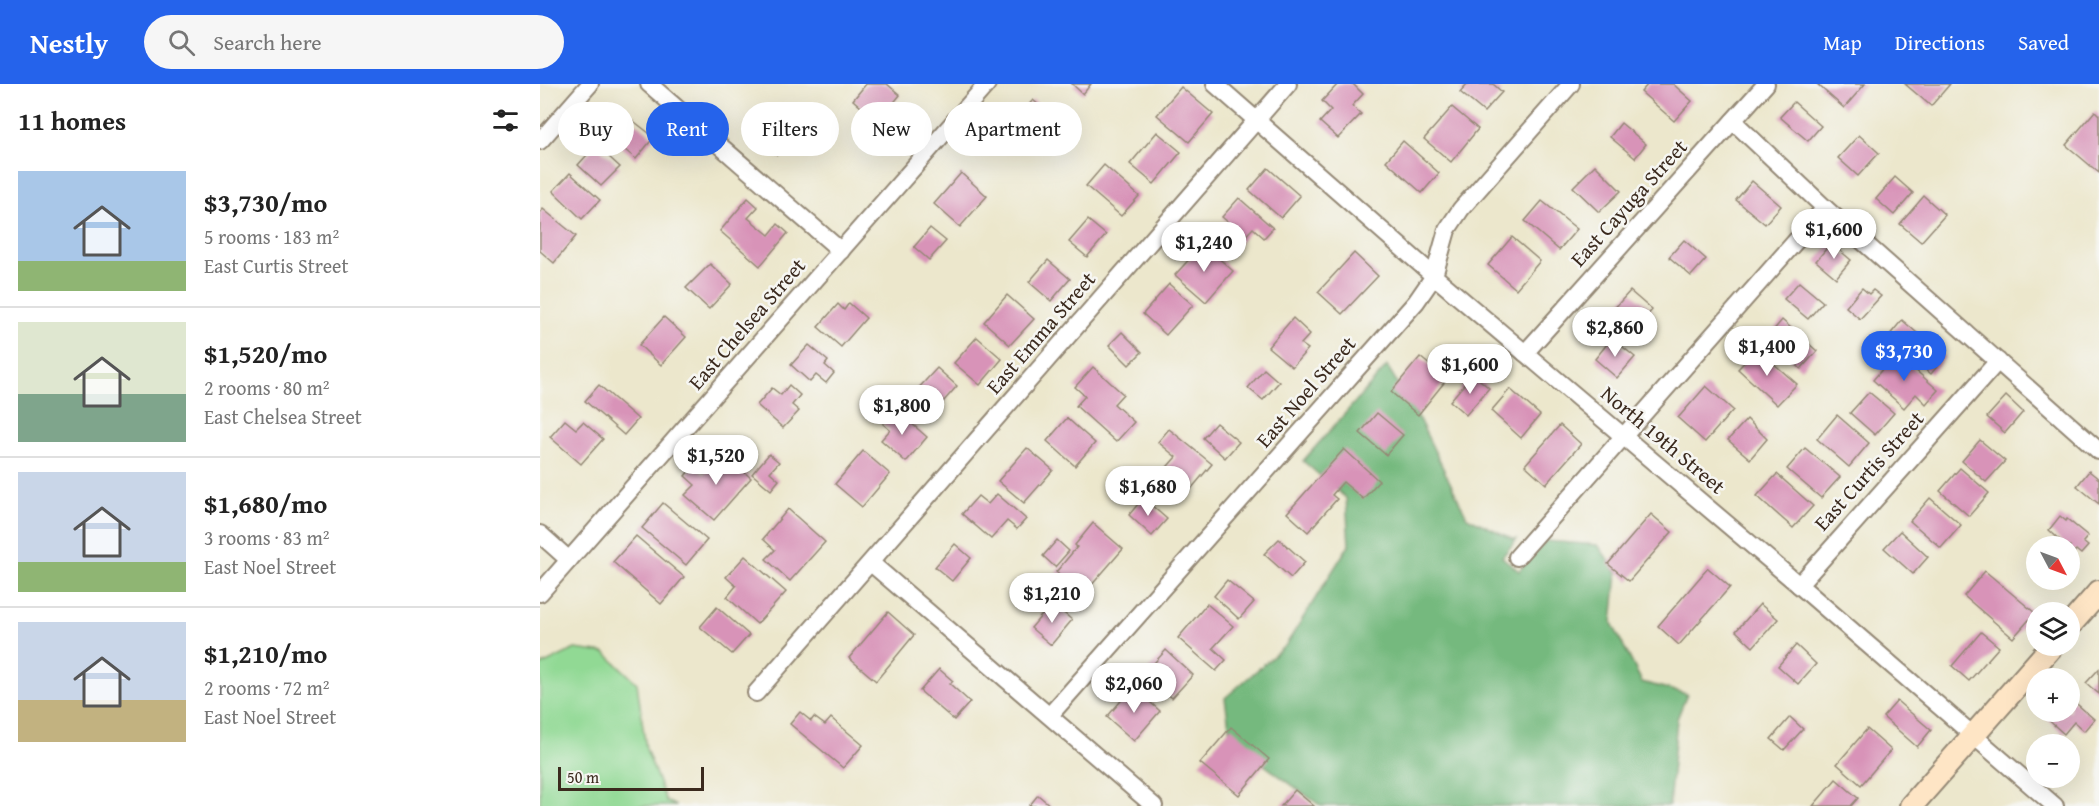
<!DOCTYPE html>
<html lang="en">
<head>
<meta charset="utf-8">
<style>
	:root { --surface:#fff; --page:#f6f6f6; --text:#222; --muted:#767676; --line:#e0e0e0; --accent:#2563eb }
	body { margin:0; font-family:"Gentium Book Plus",serif; background:var(--page); color:var(--text); height:100vh; display:flex; flex-direction:column; font-size:22px; white-space:nowrap }
	* { box-sizing:border-box; margin:0 }
	p { font-size:20px; color:var(--muted) }
	.icon { flex:none; width:33px; height:33px; fill:none; stroke:currentColor; stroke-width:2; stroke-linecap:round; stroke-linejoin:round }
	.map { position:relative; flex:1; overflow:hidden }
	.drawer { display:flex; flex-direction:column; background:var(--surface); width:540px }
	.drawer>* { flex:none }
	.guide { position:absolute; left:18px; top:18px; width:570px; height:54px; display:flex; gap:12px }
	.needle { width:39px; rotate:131deg }
	.buttons { position:absolute; left:1486px; top:452px; display:grid; gap:12px }
	.buttons a { display:grid; place-items:center; width:54px; height:54px; border-radius:50%; background:var(--surface); box-shadow:0 6px 24px #0002; font-size:30px }
	.scale { position:absolute; left:18px; bottom:15px; width:146px; box-sizing:border-box; padding-left:6px; border:3px solid #3b2a1e; border-top:0; font-size:16px; line-height:21px; white-space:nowrap; color:#3b2a1e; -webkit-text-stroke:4px #f6f6f2; paint-order:stroke }
	.price { position:absolute; translate:-50% -51px; padding:0 14px; border-radius:21px; background:#fff; color:#222; font-size:20px; line-height:39px; filter:drop-shadow(0 2px 3px #0008) }
	.price::after { content:''; position:absolute; left:50%; top:36px; width:18px; height:14px; margin-left:-9px; background:inherit; clip-path:polygon(0 0,100% 0,50% 100%) }
	.price.current { background:var(--accent); color:#fff }
	ul { padding:0; list-style:none }
	li { display:flex; align-items:center; gap:18px; height:150px; padding:0 18px }
	li+li { border-top:2px solid var(--line) }
	li span { display:grid; place-items:center; flex:none; width:168px; height:120px; border-radius:0px; color:#555 }
	li>.icon { margin-inline-start:auto }
	span .icon { width:72px; height:72px; fill:#fffc; stroke-width:1 }
	li b { font-size:26px }
	h2 { display:flex; justify-content:space-between; align-items:center; height:72px; padding:0 18px; font-size:26px }
	.pill { padding:0 21px; border-radius:27px; background:var(--surface); box-shadow:0 6px 24px #0002; font-size:21px; line-height:54px }
	.pill.current { background:var(--accent); color:#fff }
	header { display:flex; align-items:center; gap:36px; box-sizing:border-box; height:84px; padding:0 30px; background:var(--accent); color:#fff }
	header strong { font-size:28px }
	nav { display:flex; gap:33px; margin-inline-start:auto; font-size:21px }
	.search { width:420px; height:54px; background:var(--page); display:flex; align-items:center; gap:15px; box-sizing:border-box; padding:0 21px; border-radius:33px; color:var(--muted); font-size:22px }
	main { display:flex; flex:1; min-height:0 }
	.map>svg:first-child { display:block }
	.green { fill:#91d994; stroke:#668259; stroke-width:1.5 }
	.forest { fill:#74b97e; stroke:#58724e; stroke-width:1.5 }
	.building { fill:#d893b8 }
	.lines { fill:none; stroke-linecap:round; stroke-linejoin:round }
	.street-casing { stroke:#948875; stroke-width:20 }
	.secondary-casing { stroke:#948875; stroke-width:26 }
	.street { stroke:#fff; stroke-width:16 }
	.secondary { stroke:#fee5c5; stroke-width:22 }
	.labels { text-anchor:middle; stroke-width:5; stroke-linejoin:round; paint-order:stroke }
	.street-label { font-size:21px; fill:#3b2a1e; stroke:#f6f6f2 }
</style>
</head>
<body>
<header>
<strong>Nestly</strong>
<div class="search"><svg class="icon" aria-label="search" viewBox="0 0 24 24"><circle cx="10" cy="10" r="6"/><path d="M15 15l6 6"/></svg>Search here</div>
<nav><a>Map</a><a>Directions</a><a>Saved</a></nav>
</header>
<main>
<section class="drawer">
<h2>11 homes<svg class="icon" aria-label="filters" viewBox="0 0 24 24"><path d="M4 7h16M4 17h16"/><circle cx="9" cy="7" r="2"/><circle cx="15" cy="17" r="2"/></svg></h2>
<ul>
<li><span style="background:linear-gradient(#a9c7e8 75%,#8fb573 0)"><svg class="icon" aria-label="home" viewBox="0 0 24 24"><path d="M3 11l9-7 9 7M6 9v11h12V9"/></svg></span><div><b>$3,730/mo</b><p>5 rooms · 183 m²</p><p>East Curtis Street</p></div></li>
<li><span style="background:linear-gradient(#dfe7d0 60%,#7fa58c 0)"><svg class="icon" aria-label="home" viewBox="0 0 24 24"><path d="M3 11l9-7 9 7M6 9v11h12V9"/></svg></span><div><b>$1,520/mo</b><p>2 rooms · 80 m²</p><p>East Chelsea Street</p></div></li>
<li><span style="background:linear-gradient(#c9d6e8 75%,#8fb573 0)"><svg class="icon" aria-label="home" viewBox="0 0 24 24"><path d="M3 11l9-7 9 7M6 9v11h12V9"/></svg></span><div><b>$1,680/mo</b><p>3 rooms · 83 m²</p><p>East Noel Street</p></div></li>
<li><span style="background:linear-gradient(#c9d6e8 65%,#c2b280 0)"><svg class="icon" aria-label="home" viewBox="0 0 24 24"><path d="M3 11l9-7 9 7M6 9v11h12V9"/></svg></span><div><b>$1,210/mo</b><p>2 rooms · 72 m²</p><p>East Noel Street</p></div></li>
</ul>
</section>
<div class="map">
<svg width="1559" height="722" viewBox="0 0 1559 722">
	<rect width="100%" height="100%" fill="#f6f6f2"/>
	<filter id="ink" filterUnits="userSpaceOnUse"><feTurbulence type="fractalNoise" baseFrequency=".0167" numOctaves="2"/><feDisplacementMap in="SourceGraphic" scale="12" xChannelSelector="R" yChannelSelector="G"/><feConvolveMatrix kernelMatrix="1 2 1 2 8 2 1 2 1" color-interpolation-filters="sRGB"/></filter>
	<filter id="wash" filterUnits="userSpaceOnUse"><feTurbulence type="fractalNoise" baseFrequency=".008" numOctaves="4" result="noise"/><feDisplacementMap in="SourceGraphic" scale="24" xChannelSelector="R" yChannelSelector="G"/><feGaussianBlur stdDeviation="1.35" result="paint"/><feColorMatrix in="noise" values="0 0 0 0 0 0 0 0 0 0 0 0 0 0 0 0 0 1.4 0 .05"/><feComposite in="paint" operator="in"/></filter>
	<g filter="url(#wash)">
		<rect width="100%" height="100%" fill="#ece7cc"/>
		<!-- green -->
		<polygon class="green" points="35,565 65,569 97,599 106,665 126,717 136,722 0,722 0,582"/>
		<!-- forest -->
		<polygon class="forest" points="847,282 876,329 927,433 973,455 977,455 962,473 979,487 1006,457 1058,461 1077,489 1072,539 1102,598 1147,610 1137,635 1129,722 781,722 691,657 685,614 746,561 809,461 806,414 763,377"/>
		<g id="blocks">
			<!-- building -->
			<g class="building">
				<polygon points="326,0 347,0 360,11 338,38 313,16"/>
				<polygon points="532,0 551,0 543,10"/>
				<polygon points="798,0 813,0 823,10 812,22 821,30 798,54 780,38 791,26 782,17"/>
				<polygon points="927,0 953,0 962,8 944,28 920,8"/>
				<polygon points="1108,0 1133,0 1152,17 1134,37 1101,8"/>
				<polygon points="1277,0 1325,0 1304,24"/>
				<polygon points="1365,0 1410,0 1391,22"/>
				<polygon points="641,3 673,30 649,58 617,31"/>
				<polygon points="493,16 517,37 500,56 476,35"/>
				<polygon points="1254,18 1281,42 1268,57 1240,33"/>
				<polygon points="912,23 938,45 911,78 884,55"/>
				<polygon points="1555,27 1559,31 1559,89 1526,61"/>
				<polygon points="231,31 255,51 237,71 214,50"/>
				<polygon points="91,35 114,53 96,75 73,56"/>
				<polygon points="1081,39 1106,60 1095,74 1070,53"/>
				<polygon points="617,48 641,68 614,100 590,80"/>
				<polygon points="1319,51 1339,69 1318,92 1298,74"/>
				<polygon points="863,57 899,89 882,109 846,77"/>
				<polygon points="56,61 80,83 61,102 38,81"/>
				<polygon points="564,81 599,112 581,132 546,102"/>
				<polygon points="1055,81 1081,107 1059,128 1033,103"/>
				<polygon points="728,84 760,112 741,134 709,106"/>
				<polygon points="30,89 60,116 42,135 13,107"/>
				<polygon points="421,89 447,112 420,143 394,120"/>
				<polygon points="1355,93 1373,109 1354,131 1336,115"/>
				<polygon points="1212,97 1241,122 1225,140 1196,116"/>
				<polygon points="1384,112 1405,131 1381,158 1360,140"/>
				<polygon points="208,114 218,123 208,134 229,151 238,140 248,149 220,182 180,147"/>
				<polygon points="699,114 733,144 724,154 713,144 697,161 681,147 689,139 682,133"/>
				<polygon points="1002,117 1037,145 1019,166 985,137"/>
				<polygon points="3,125 36,152 14,179 0,167 0,129"/>
				<polygon points="548,136 566,151 547,173 529,158"/>
				<polygon points="390,144 406,157 389,176 374,163"/>
				<polygon points="972,153 1000,177 976,205 948,181"/>
				<polygon points="1144,156 1166,175 1151,192 1129,173"/>
				<polygon points="1291,159 1311,176 1296,194 1276,177"/>
				<polygon points="663,160 693,187 666,218 635,191"/>
				<polygon points="814,169 838,192 802,230 778,208"/>
				<polygon points="508,176 530,195 511,217 489,198"/>
				<polygon points="170,180 192,200 169,225 146,204"/>
				<polygon points="1259,198 1283,218 1268,235 1244,215"/>
				<polygon points="629,200 653,221 626,251 603,230"/>
				<polygon points="1322,204 1329,210 1333,206 1341,212 1320,235 1306,223"/>
				<polygon points="1090,207 1112,226 1103,236 1114,246 1104,257 1071,228"/>
				<polygon points="467,211 494,235 470,261 444,238"/>
				<polygon points="309,219 326,234 301,263 278,243 298,220 304,226"/>
				<polygon points="124,233 146,253 121,281 99,261"/>
				<polygon points="753,234 770,250 761,260 768,265 752,283 728,263"/>
				<polygon points="1242,236 1277,267 1261,285 1227,254"/>
				<polygon points="1362,236 1405,273 1391,290 1348,253"/>
				<polygon points="582,248 602,268 589,281 569,261"/>
				<polygon points="437,253 462,275 440,301 414,279"/>
				<polygon points="1072,254 1095,273 1077,294 1055,275"/>
				<polygon points="269,261 288,277 285,281 294,289 286,299 276,291 270,298 251,281"/>
				<polygon points="1217,265 1257,300 1237,321 1198,285"/>
				<polygon points="1356,269 1398,306 1386,320 1376,310 1364,324 1333,296"/>
				<polygon points="880,273 907,295 878,331 851,308"/>
				<polygon points="553,283 583,310 574,320 594,338 576,358 536,322 545,312 535,303"/>
				<polygon points="397,284 417,302 396,326 375,308"/>
				<polygon points="724,285 739,298 723,316 708,304"/>
				<polygon points="933,290 949,304 926,331 910,317"/>
				<polygon points="59,301 98,335 84,351 45,317"/>
				<polygon points="249,301 260,311 252,321 259,327 243,344 217,321 232,304 241,311"/>
				<polygon points="1166,302 1193,326 1165,358 1138,334"/>
				<polygon points="970,305 1000,331 981,354 951,327"/>
				<polygon points="1329,308 1354,329 1335,351 1310,329"/>
				<polygon points="1466,312 1483,328 1465,349 1447,333"/>
				<polygon points="355,325 387,353 366,378 341,356 350,346 343,340"/>
				<polygon points="837,329 863,351 846,371 820,349"/>
				<polygon points="1297,331 1329,359 1309,383 1277,355"/>
				<polygon points="527,334 555,359 535,382 507,357"/>
				<polygon points="1207,335 1227,355 1210,375 1188,356"/>
				<polygon points="25,336 36,345 43,338 63,355 41,380 10,353"/>
				<polygon points="676,339 699,358 685,374 663,354"/>
				<polygon points="1020,341 1041,360 1006,400 985,381"/>
				<polygon points="629,345 672,380 646,411 621,390 636,373 618,358"/>
				<polygon points="1440,356 1465,377 1446,398 1422,377"/>
				<polygon points="487,364 513,386 484,419 458,397"/>
				<polygon points="1265,364 1300,393 1281,414 1247,385"/>
				<polygon points="804,365 839,397 823,415 803,398 792,411 797,415 768,448 747,429"/>
				<polygon points="323,367 350,390 322,423 295,400"/>
				<polygon points="182,369 211,394 174,436 145,411 155,401 145,392 154,381 164,390"/>
				<polygon points="229,370 239,378 230,388 239,396 231,406 212,390"/>
				<polygon points="1420,384 1449,409 1429,432 1400,407"/>
				<polygon points="1549,387 1559,395 1559,420 1537,402"/>
				<polygon points="1237,390 1273,422 1253,444 1217,412"/>
				<polygon points="457,410 486,435 477,445 467,437 451,455 422,430 438,412 448,420"/>
				<polygon points="603,414 627,435 612,452 589,431"/>
				<polygon points="1390,414 1421,441 1401,464 1370,437"/>
				<polygon points="123,419 167,456 146,481 102,444"/>
				<polygon points="248,425 285,458 250,497 226,475 235,466 223,455"/>
				<polygon points="1111,430 1132,448 1089,497 1068,480"/>
				<polygon points="1520,432 1526,437 1527,435 1548,452 1543,458 1548,462 1541,470 1536,466 1534,468 1530,465 1530,462 1526,462 1509,446"/>
				<polygon points="553,439 583,465 543,511 516,488 537,463 535,461"/>
				<polygon points="1360,447 1388,473 1373,490 1344,464"/>
				<polygon points="96,452 144,493 121,520 73,478"/>
				<polygon points="739,455 765,478 751,494 724,470"/>
				<polygon points="517,456 529,467 515,483 503,472"/>
				<polygon points="415,460 431,474 412,497 395,483"/>
				<polygon points="205,472 246,508 217,540 187,513 196,502 186,493"/>
				<polygon points="1168,484 1190,503 1139,561 1118,542"/>
				<polygon points="1445,487 1495,529 1473,554 1424,512"/>
				<polygon points="687,496 714,518 699,535 674,512"/>
				<polygon points="512,519 532,536 511,561 491,544"/>
				<polygon points="667,520 693,542 673,564 686,576 676,587 638,554"/>
				<polygon points="1220,520 1238,535 1213,563 1196,547"/>
				<polygon points="177,523 209,551 192,570 160,543"/>
				<polygon points="348,528 374,551 336,597 309,574"/>
				<polygon points="1441,548 1459,563 1429,597 1412,582"/>
				<polygon points="1256,561 1276,580 1258,600 1238,582"/>
				<polygon points="626,566 653,591 632,614 605,589"/>
				<polygon points="399,585 413,597 410,600 430,618 414,636 380,607"/>
				<polygon points="1559,585 1559,610 1546,599"/>
				<polygon points="593,603 620,627 594,657 567,633"/>
				<polygon points="1530,614 1554,635 1544,647 1534,638 1524,650 1505,633 1510,627 1530,627"/>
				<polygon points="1357,617 1391,646 1377,663 1343,633"/>
				<polygon points="260,628 271,637 274,633 285,641 291,634 323,661 303,684 250,640"/>
				<polygon points="1250,633 1263,645 1244,666 1231,655"/>
				<polygon points="691,643 729,675 699,711 660,679"/>
				<polygon points="1327,645 1351,666 1321,701 1297,680"/>
				<polygon points="1296,695 1318,714 1311,722 1273,722"/>
				<polygon points="755,706 774,722 741,722"/>
				<polygon points="498,711 511,722 489,722"/>
			</g>
		</g>
	</g>
	<g filter="url(#ink)">
		<use href="#blocks" fill-opacity="0" stroke="#948875" stroke-width="1.5"/>
		<g class="lines">
			<!-- street casing -->
			<g class="street-casing">
				<g id="street">
					<polyline points="109,0 301,167"/>
					<polyline points="675,0 894,192 1259,501 1515,722"/>
					<polyline points="1193,37 1285,124 1559,367"/>
					<polyline points="0,57 50,0"/>
					<polyline points="985,269 1226,0"/>
					<polyline points="0,450 29,476"/>
					<polyline points="977,473 1285,124"/>
					<polyline points="331,479 614,722"/>
					<polyline points="1259,501 1458,277"/>
					<polyline points="0,509 447,0"/>
					<polyline points="216,609 748,0"/>
					<polyline points="510,631 876,218 894,192 907,146 921,125 1031,0"/>
				</g>
			</g>
			<!-- secondary casing -->
			<g class="secondary-casing">
				<g id="secondary">
					<polyline points="1530,541 1559,508"/>
					<polyline points="1371,722 1513,561"/>
				</g>
			</g>
			<!-- street -->
			<use href="#street" class="street"/>
			<!-- secondary -->
			<use href="#secondary" class="secondary"/>
		</g>
	</g>
	<g class="labels">
		<!-- street labels -->
		<g class="street-label">
			<text transform="translate(1089 119) rotate(-48)" y="7">East Cayuga Street</text>
			<text transform="translate(207 240) rotate(-49)" y="7">East Chelsea Street</text>
			<text transform="translate(501 249) rotate(-49)" y="7">East Emma Street</text>
			<text transform="translate(766 308) rotate(-49)" y="7">East Noel Street</text>
			<text transform="translate(1123 356) rotate(40)" y="7">North 19th Street</text>
			<text transform="translate(1329 387) rotate(-48)" y="7">East Curtis Street</text>
		</g>
	</g>
</svg>
<div class="buttons">
<a><svg class="needle" viewBox="-14 -14 28 28"><path d="M0-13l5 13h-10z" fill="#e53935"/><path d="M0 13l5-13h-10z" fill="#767676"/></svg></a>
<a><svg class="icon" aria-label="layers" viewBox="0 0 24 24"><path d="M12 4l9 5-9 5-9-5zM3 14l9 5 9-5"/></svg></a>
<a>+</a>
<a>−</a>
</div>
<div class="scale">50 m</div>
<b class="price" style="left:1294px;top:176px">$1,600</b>
<b class="price" style="left:664px;top:189px">$1,240</b>
<b class="price" style="left:1075px;top:274px">$2,860</b>
<b class="price" style="left:1227px;top:293px">$1,400</b>
<b class="price current" style="left:1364px;top:298px">$3,730</b>
<b class="price" style="left:930px;top:311px">$1,600</b>
<b class="price" style="left:362px;top:352px">$1,800</b>
<b class="price" style="left:176px;top:402px">$1,520</b>
<b class="price" style="left:608px;top:433px">$1,680</b>
<b class="price" style="left:512px;top:540px">$1,210</b>
<b class="price" style="left:594px;top:630px">$2,060</b>
<div class="guide">
<a class="pill">Buy</a>
<a class="pill current">Rent</a>
<a class="pill">Filters</a>
<a class="pill">New</a>
<a class="pill">Apartment</a>
</div>
</div>
</main>
</body>
</html>
